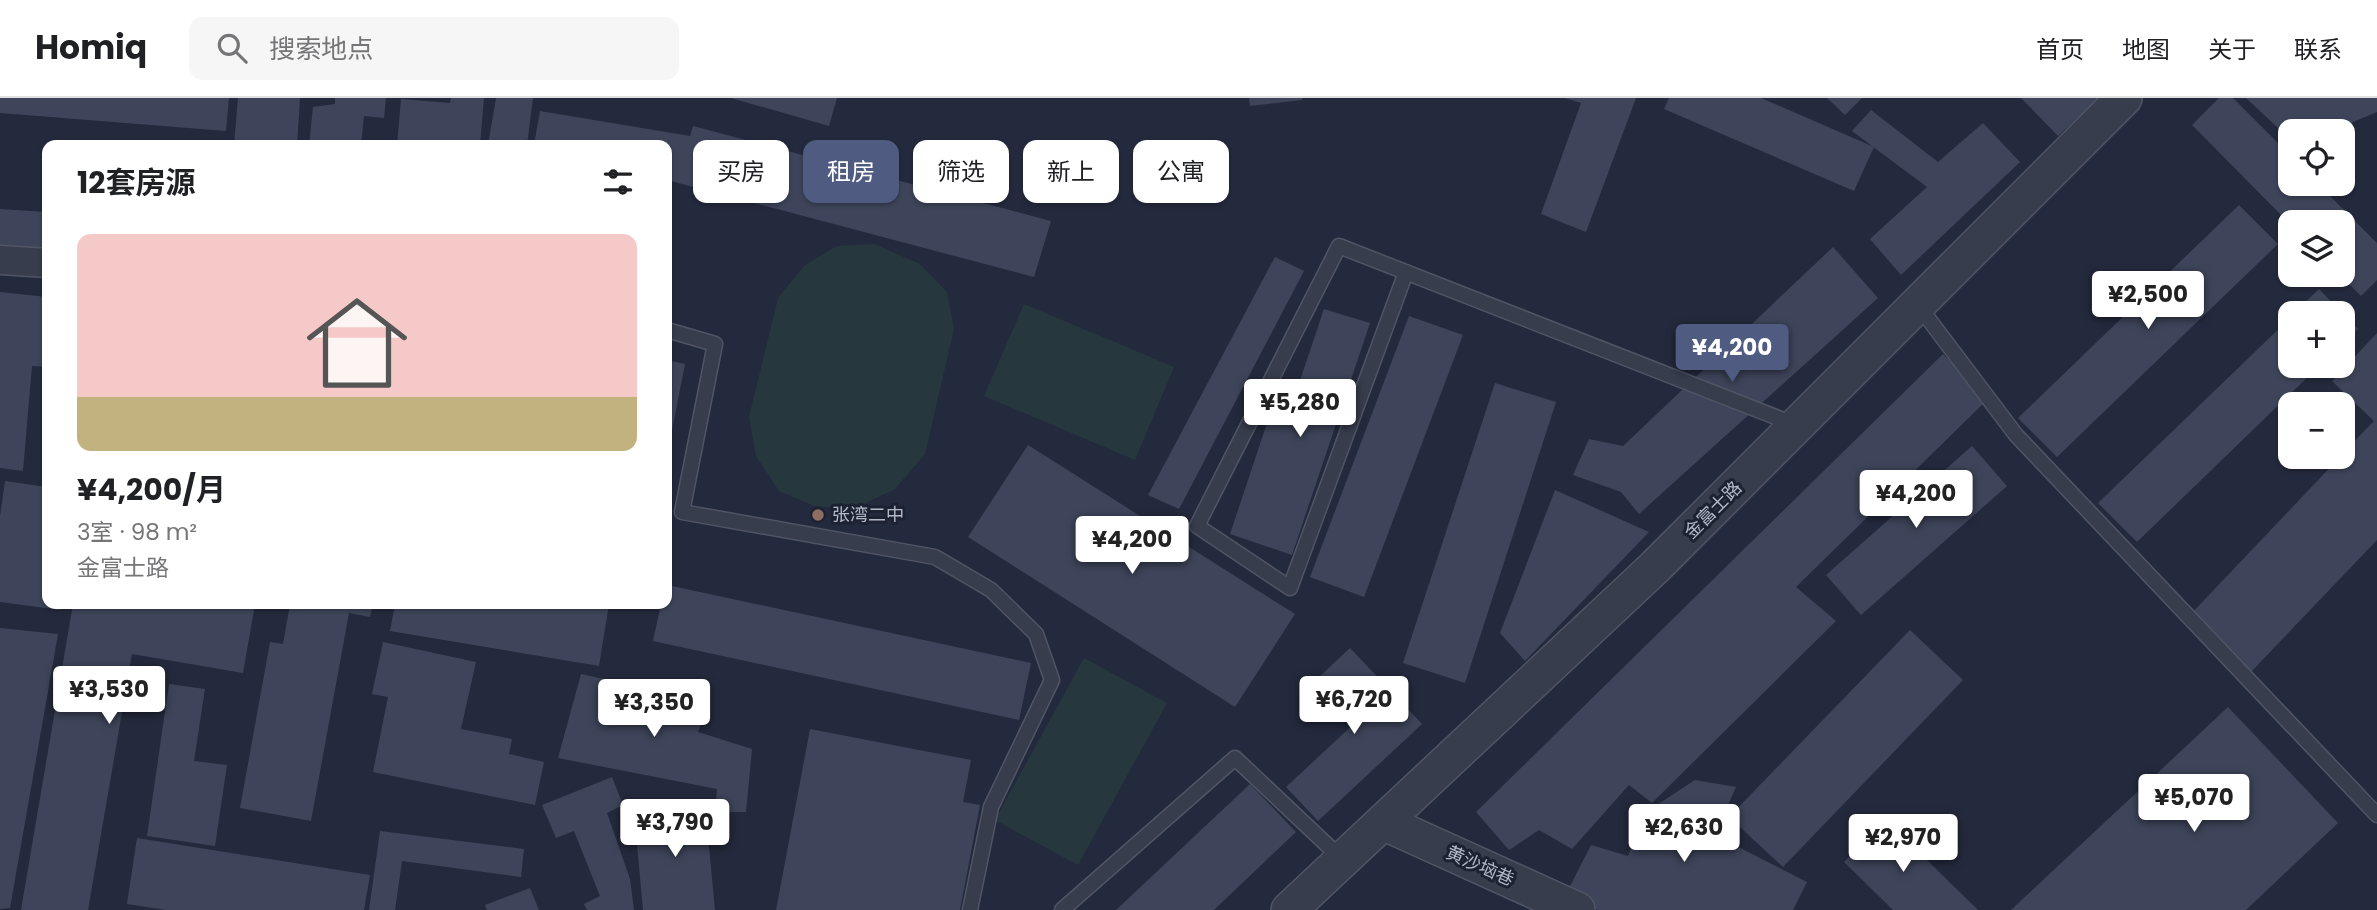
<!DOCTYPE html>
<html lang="zh">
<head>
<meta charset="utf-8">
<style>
	:root { --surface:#fff; --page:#f6f6f6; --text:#202124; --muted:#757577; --line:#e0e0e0; --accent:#505b82 }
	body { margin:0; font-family:Poppins,"Noto Sans SC",sans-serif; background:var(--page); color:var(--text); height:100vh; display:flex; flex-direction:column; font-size:26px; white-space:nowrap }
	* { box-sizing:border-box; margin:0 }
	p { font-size:23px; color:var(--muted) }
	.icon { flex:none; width:38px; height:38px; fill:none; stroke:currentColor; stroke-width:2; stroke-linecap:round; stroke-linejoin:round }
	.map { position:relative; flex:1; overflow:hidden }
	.details { position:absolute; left:42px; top:42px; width:630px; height:469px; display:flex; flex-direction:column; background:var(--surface); border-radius:14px; box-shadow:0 2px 5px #0004 }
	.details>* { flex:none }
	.top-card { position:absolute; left:693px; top:42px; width:665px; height:63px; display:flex; gap:14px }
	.buttons { position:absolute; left:2278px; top:21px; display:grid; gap:14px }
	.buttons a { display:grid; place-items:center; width:77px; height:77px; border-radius:14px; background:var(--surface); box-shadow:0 2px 5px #0004; font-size:35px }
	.price { position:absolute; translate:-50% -60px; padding:0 16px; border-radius:7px; background:#fff; color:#222; font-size:23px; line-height:46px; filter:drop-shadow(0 2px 4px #0008) }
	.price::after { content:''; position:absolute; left:50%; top:42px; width:21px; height:16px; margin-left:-10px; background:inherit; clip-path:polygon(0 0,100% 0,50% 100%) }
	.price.selected { background:var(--accent); color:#fff }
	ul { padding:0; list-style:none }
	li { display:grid; align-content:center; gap:14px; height:371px; padding:0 35px }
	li+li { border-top:2px solid var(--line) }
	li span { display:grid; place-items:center; height:217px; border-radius:14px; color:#555 }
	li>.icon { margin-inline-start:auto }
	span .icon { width:126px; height:126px; fill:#fffc; stroke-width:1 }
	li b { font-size:30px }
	h2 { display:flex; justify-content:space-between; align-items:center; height:84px; padding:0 35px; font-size:30px }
	.chip { padding:0 24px; border-radius:14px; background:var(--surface); box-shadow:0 2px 5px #0004; font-size:24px; line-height:63px }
	.chip.selected { background:var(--accent); color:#fff }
	header { display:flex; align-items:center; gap:42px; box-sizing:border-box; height:98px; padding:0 35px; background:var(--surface); border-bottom:2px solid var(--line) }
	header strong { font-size:33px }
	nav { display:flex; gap:38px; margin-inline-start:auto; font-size:24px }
	.search { width:490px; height:63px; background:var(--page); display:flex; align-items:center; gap:18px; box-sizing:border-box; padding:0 24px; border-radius:14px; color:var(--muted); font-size:26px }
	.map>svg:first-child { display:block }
	.green { fill:#26373e }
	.building { fill:#3e455a }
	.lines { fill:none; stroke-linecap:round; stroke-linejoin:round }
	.service-casing { stroke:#505565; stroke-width:17 }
	.minor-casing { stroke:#505565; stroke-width:31 }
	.tertiary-casing { stroke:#505565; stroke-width:38 }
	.service { stroke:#383d4d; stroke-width:14 }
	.minor { stroke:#383d4d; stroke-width:28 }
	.tertiary { stroke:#383d4d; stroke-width:35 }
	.education-dot { fill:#8d6e63; stroke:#1d2232; stroke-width:2.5 }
	.labels { text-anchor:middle; stroke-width:6; stroke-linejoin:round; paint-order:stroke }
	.street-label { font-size:18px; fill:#b4b8c8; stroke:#1d2232 }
	.poi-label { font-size:18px; fill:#b4b8c8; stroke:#1d2232; text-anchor:start }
</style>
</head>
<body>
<header>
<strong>Homiq</strong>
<div class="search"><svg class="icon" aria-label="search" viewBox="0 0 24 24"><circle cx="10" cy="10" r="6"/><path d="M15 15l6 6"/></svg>搜索地点</div>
<nav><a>首页</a><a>地图</a><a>关于</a><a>联系</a></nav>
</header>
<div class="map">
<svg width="2377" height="812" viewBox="0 0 2377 812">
	<rect width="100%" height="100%" fill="#242a3d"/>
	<!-- green -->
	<g class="green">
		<polygon points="874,146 920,166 947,194 954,231 925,356 895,391 853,411 814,408 779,393 756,358 749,319 778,200 805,167 837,148"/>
		<polygon points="1024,206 1174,269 1135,362 984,298"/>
		<polygon points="1084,560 1167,605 1078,767 995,722"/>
	</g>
	<!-- building -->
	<g class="building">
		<polygon points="0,0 229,0 226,33 0,15"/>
		<polygon points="238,0 300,0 297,47 234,47"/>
		<polygon points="335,0 386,0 384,20 364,18 361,47 309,47 313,9 335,6"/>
		<polygon points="451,0 484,0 480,47 397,47 401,1 450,5"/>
		<polygon points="496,0 533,0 527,47 488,47"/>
		<polygon points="731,0 837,0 829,28"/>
		<polygon points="1249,0 1302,0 1302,2 1250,8"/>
		<polygon points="1636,0 1586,134 1541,116 1581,5 1565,0"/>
		<polygon points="1669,0 1761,0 1874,49 1854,93 1664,11"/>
		<polygon points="1827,0 1862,0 1845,17"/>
		<polygon points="2021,0 2099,0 2058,38"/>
		<polygon points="2219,0 2233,0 2291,58 2291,86 2318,86 2377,145 2377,182 2361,198 2340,177 2343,177 2343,124 2291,124 2291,127 2192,27"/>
		<polygon points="2246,0 2377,0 2377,14 2353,24 2343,33 2291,33 2291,42"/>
		<polygon points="1871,12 1938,64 1983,25 2020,64 1901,177 1870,141 1927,89 1852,33"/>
		<polygon points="540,13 690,38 693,28 1051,123 1034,179 667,82 667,47 534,47"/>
		<polygon points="2239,107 2278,146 2057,359 2018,320"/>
		<polygon points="0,111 47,114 47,153 0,150"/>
		<polygon points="1833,149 1878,200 1639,416 1621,394 1573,377 1589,341 1623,348"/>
		<polygon points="1275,159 1304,173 1179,411 1148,397"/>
		<polygon points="2319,191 2342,215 2294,215"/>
		<polygon points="0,194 47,199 47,269 32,268 23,373 0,370"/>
		<polygon points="1324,211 1370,225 1292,457 1230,436 1268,322 1285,327"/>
		<polygon points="2343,216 2358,231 2343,244"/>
		<polygon points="1409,218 1463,237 1364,499 1310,479"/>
		<polygon points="2291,219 2291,268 2319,268 2137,444 2098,405"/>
		<polygon points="2377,235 2377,442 2251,574 2190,517 2340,359 2343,359 2343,355 2374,323 2332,283"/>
		<polygon points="1943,256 1987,302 1796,489 1836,523 1652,705 1629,687 1572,751 1539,732 1509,752 1476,714"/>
		<polygon points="667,262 685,266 668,353 667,353"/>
		<polygon points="1495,285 1556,304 1465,585 1403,565"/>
		<polygon points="1028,347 1295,516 1235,609 968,439"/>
		<polygon points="1972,348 2007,388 1861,517 1826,477"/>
		<polygon points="5,383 47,389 47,506 62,506 61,512 0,504 0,418"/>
		<polygon points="1555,392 1649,434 1525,563 1500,535"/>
		<polygon points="667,487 1031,565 1019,622 653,543 661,506 667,506"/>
		<polygon points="73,506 255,506 243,575 132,556 88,812 21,812"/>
		<polygon points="290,506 373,506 370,519 349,515 311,723 240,710 270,544 283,546"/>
		<polygon points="395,506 609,506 599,568 390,533"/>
		<polygon points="0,530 58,536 10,810 0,811"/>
		<polygon points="1910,532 1963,582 1783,769 1729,719"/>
		<polygon points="383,544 476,564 461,631 512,641 509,656 544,664 535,707 373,674 388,599 372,596"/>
		<polygon points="1350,550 1422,626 1318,723 1286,689 1357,623 1318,580"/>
		<polygon points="581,576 709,604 698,634 752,651 746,714 715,714 717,691 558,660"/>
		<polygon points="169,586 205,591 194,663 227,667 215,748 147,738"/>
		<polygon points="2228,609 2338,725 2246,812 2011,812"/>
		<polygon points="810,631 971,662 963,704 980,707 960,812 776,812"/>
		<polygon points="612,679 623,707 607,715 630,781 634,812 587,812 584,806 600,798 574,733 556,740 542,707"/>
		<polygon points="1695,682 1736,689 1715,737 1807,784 1793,812 1598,812 1566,796 1591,747 1628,758 1643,716"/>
		<polygon points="1250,686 1296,734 1214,812 1116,812"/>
		<polygon points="705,707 715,812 643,812 634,714"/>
		<polygon points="1886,722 1978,812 1893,812 1844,764"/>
		<polygon points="380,733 524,751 521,779 402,763 395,812 369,812"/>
		<polygon points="137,740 370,777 364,812 166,812 127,806"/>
		<polygon points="530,790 539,812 487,812 485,807"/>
	</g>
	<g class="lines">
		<!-- service casing -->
		<g class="service-casing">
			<g id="service">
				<polyline points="1406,174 1290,490 1197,428 1339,148 1796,327"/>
				<polyline points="1918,207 2016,337 2377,717"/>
				<polyline points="667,232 715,246 682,414 935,459 991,492 1036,536 1052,582 991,709 970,812"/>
				<polyline points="1062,812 1235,660 1342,761"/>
			</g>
		</g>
		<!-- minor casing -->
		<g class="minor-casing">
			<polyline id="minor" points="0,162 47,165"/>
		</g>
		<!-- tertiary casing -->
		<g class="tertiary-casing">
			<g id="tertiary">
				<polyline points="1383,724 1577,812"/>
				<polyline points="1289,812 1654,470 2124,0"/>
			</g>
		</g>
		<!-- service -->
		<use href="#service" class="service"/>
		<!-- minor -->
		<use href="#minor" class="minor"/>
		<!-- tertiary -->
		<use href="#tertiary" class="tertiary"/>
	</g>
	<!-- markers -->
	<circle class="education-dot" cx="818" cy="417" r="7"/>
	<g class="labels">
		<!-- street labels -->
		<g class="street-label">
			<text transform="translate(1713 412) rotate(-45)" y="6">金富士路</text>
			<text transform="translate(1480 768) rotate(24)" y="6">黄沙垴巷</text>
		</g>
		<!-- poi labels -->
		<g class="poi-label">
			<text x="832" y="423">张湾二中</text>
		</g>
	</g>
</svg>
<div class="buttons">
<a><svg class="icon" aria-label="locate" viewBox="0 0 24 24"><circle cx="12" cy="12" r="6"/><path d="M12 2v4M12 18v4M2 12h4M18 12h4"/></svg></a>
<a><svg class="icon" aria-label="layers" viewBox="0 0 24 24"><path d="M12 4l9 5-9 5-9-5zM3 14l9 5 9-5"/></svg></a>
<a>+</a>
<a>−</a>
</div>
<b class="price" style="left:2148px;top:233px">¥2,500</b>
<b class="price selected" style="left:1732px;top:286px">¥4,200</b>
<b class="price" style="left:1300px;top:341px">¥5,280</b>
<b class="price" style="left:1916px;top:432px">¥4,200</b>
<b class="price" style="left:1132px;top:478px">¥4,200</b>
<b class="price" style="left:109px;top:628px">¥3,530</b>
<b class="price" style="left:1354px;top:638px">¥6,720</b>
<b class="price" style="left:654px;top:641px">¥3,350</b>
<b class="price" style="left:2194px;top:736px">¥5,070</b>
<b class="price" style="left:675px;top:761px">¥3,790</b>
<b class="price" style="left:1684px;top:766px">¥2,630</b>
<b class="price" style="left:1903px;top:776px">¥2,970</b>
<div class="top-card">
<a class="chip">买房</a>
<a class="chip selected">租房</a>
<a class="chip">筛选</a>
<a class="chip">新上</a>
<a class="chip">公寓</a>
</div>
<section class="details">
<h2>12套房源<svg class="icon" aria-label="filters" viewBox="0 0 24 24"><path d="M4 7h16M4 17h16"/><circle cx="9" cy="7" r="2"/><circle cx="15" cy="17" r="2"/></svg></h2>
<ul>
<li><span style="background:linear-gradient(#f6c9c9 75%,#c2b280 0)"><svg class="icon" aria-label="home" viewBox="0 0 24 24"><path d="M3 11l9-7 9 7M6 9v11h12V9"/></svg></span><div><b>¥4,200/月</b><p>3室 · 98 m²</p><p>金富士路</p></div></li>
</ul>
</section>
</div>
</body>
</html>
